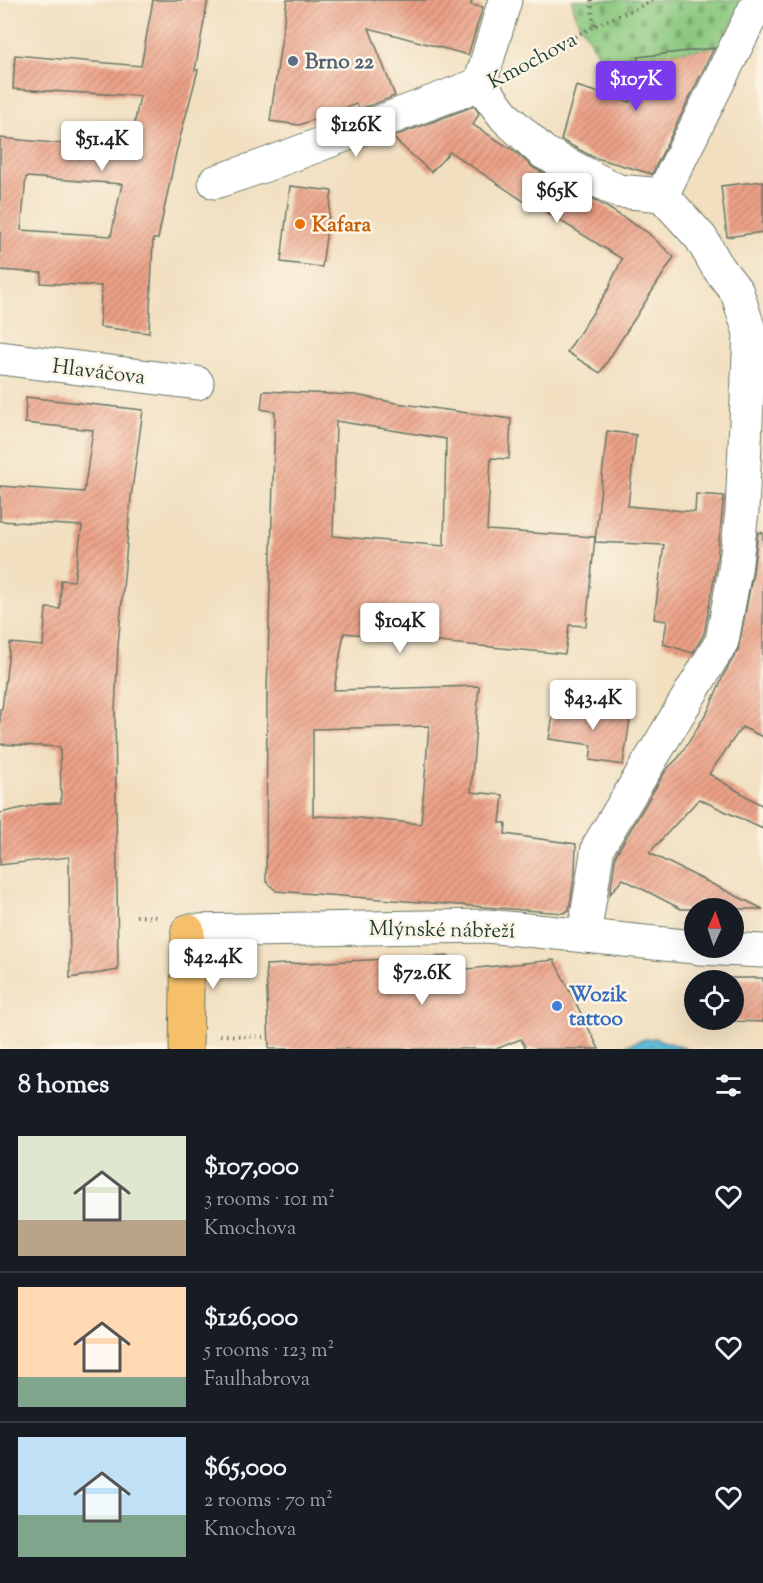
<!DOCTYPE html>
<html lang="en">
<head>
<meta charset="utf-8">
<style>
	:root { --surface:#171b24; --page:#20242c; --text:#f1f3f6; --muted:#9ea1a6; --line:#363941; --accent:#7c3aed }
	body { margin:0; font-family:"Sorts Mill Goudy",serif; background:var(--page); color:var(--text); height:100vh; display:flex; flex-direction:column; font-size:22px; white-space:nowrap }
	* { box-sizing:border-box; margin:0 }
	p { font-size:20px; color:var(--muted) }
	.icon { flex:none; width:33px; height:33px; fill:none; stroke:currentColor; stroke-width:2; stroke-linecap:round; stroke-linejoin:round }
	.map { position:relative; height:1049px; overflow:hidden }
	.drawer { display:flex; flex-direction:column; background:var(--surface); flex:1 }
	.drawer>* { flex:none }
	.needle { width:39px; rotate:3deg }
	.controls { position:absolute; left:684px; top:898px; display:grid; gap:12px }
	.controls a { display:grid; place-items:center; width:60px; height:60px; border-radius:50%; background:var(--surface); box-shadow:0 6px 24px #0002; font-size:30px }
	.price { position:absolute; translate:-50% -51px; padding:0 14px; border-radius:6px; background:#fff; color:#222; font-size:20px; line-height:39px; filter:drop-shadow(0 2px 3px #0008) }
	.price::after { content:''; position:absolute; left:50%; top:36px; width:18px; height:14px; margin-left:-9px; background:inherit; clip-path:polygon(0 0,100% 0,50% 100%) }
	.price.selected { background:var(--accent); color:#fff }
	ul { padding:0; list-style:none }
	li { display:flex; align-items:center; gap:18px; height:150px; padding:0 18px }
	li+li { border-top:2px solid var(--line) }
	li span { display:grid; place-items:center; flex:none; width:168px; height:120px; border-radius:0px; color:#555 }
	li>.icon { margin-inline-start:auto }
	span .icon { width:72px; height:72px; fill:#fffc; stroke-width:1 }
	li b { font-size:26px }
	h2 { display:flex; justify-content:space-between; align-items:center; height:72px; padding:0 18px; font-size:26px }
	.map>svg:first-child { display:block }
	.cemetery { fill:url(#cemetery-stones); stroke:#548259; stroke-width:1.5 }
	.water { fill:url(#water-ripples); stroke:#3c7c86; stroke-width:1.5 }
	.building { fill:url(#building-hatch); fill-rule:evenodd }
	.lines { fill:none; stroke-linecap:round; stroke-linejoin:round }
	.minor-casing { stroke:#687665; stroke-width:35 }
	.major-casing { stroke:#687665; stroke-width:35 }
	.path { stroke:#687665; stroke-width:4; stroke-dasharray:1.5 4.5; stroke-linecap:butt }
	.minor { stroke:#fff; stroke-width:33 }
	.major { stroke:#f6c06b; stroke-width:33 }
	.service-dot { fill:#5c6f8a; stroke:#fcf5e5; stroke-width:2 }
	.food-dot { fill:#e8710a; stroke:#fcf5e5; stroke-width:2 }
	.shop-dot { fill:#3f7fe0; stroke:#fcf5e5; stroke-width:2 }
	.labels { text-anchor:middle; stroke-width:5; stroke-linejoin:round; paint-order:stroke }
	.street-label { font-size:21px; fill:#1f3d34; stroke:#fcf5e5 }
	.service-label { font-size:21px; font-weight:bold; fill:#4e5e75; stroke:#fcf5e5; text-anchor:start }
	.food-label { font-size:21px; font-weight:bold; fill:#c56008; stroke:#fcf5e5; text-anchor:start }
	.shop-label { font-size:21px; font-weight:bold; fill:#366cbe; stroke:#fcf5e5; text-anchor:start }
</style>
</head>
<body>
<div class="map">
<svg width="763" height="1049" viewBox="0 0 763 1049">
	<defs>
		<pattern id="cemetery-stones" width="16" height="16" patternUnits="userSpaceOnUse" patternTransform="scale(1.5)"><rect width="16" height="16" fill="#8ac87e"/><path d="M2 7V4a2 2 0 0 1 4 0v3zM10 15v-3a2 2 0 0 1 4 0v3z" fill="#70a468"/></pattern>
		<pattern id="water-ripples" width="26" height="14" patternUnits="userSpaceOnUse" patternTransform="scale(1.5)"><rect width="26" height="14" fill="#59bad7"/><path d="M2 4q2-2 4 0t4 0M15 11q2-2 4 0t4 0" fill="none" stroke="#4998af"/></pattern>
		<pattern id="building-hatch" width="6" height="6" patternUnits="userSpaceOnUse" patternTransform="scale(1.5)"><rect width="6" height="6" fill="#eca086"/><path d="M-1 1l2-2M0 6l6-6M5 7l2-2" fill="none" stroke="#bf846e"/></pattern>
	</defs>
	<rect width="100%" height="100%" fill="#fcf5e5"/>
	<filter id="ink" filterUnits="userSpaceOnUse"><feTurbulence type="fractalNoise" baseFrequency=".0167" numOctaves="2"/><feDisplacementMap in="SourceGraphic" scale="12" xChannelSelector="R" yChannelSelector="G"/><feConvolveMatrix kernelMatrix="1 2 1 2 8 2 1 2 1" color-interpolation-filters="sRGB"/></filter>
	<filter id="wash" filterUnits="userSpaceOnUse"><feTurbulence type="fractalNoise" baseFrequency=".008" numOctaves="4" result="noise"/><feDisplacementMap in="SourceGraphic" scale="24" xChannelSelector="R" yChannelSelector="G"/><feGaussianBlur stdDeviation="1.35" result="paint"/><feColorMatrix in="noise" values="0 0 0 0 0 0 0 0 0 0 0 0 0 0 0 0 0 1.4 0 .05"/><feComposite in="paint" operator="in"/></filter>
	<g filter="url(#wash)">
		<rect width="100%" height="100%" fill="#f1dfc0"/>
		<!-- cemetery -->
		<polygon class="cemetery" points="572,0 744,0 720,47 602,60 577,19"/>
		<!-- water -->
		<polygon class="water" points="654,1038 687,1049 619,1049 640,1040"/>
		<g id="blocks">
			<!-- building -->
			<g class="building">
				<path d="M153,0h55l-13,70h3l-22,83 -18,86h-5l-4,94 -49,-6 1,-41 -60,-3 1,-10 -42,-3v-132l129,12 11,-54 -127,-7 2,-34 126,11zM26,177l96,7 -11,52 -90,-6z"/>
				<polygon points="287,0 472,0 471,5 483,7 468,55 369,28 395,96 361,109 356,104 299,125 270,121"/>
				<polygon points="714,48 652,174 593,157 561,140 576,86 630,102 637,72 638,57"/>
				<polygon points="474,106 479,113 473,125 513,150 534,168 592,198 647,232 674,257 600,373 567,352 611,285 610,284 622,259 527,200 525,202 450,152 431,172 392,137"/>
				<polygon points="763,181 763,232 727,237 721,186"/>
				<polygon points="290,186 332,191 322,267 281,262"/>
				<path d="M263,391l92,4 41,8 115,16 -2,40 -18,-1 -4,72 108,7 -9,89 -17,-1 -4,29 -221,-21 -10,57 145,-4 -8,106 32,3 -3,28h6l-1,11 71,10 -1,28 -6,38 -5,3 -288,-22 -10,-10 1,-189 8,-280 -14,-3zM336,421l110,18 -2,107 -111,-10zM429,726l-8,98 -73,-7 -35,-1v-87z"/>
				<polygon points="26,397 143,410 131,497 118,646 115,712 118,970 70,978 69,857 0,865 0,813 40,804 61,803 60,747 0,744 0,709 2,709 10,643 43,646 46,608 60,609 61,580 74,581 82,526 0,521 0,486 84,492 93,430 25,423"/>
				<polygon points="607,431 636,435 628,506 695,512 696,494 724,496 716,567 704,634 693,653 663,644 667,621 654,619 664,545 595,542"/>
				<polygon points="758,532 763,533 763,737 742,727 709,774 763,806 763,829 699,799 649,853 763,909 681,909 623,879 610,894 616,854 666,770 679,757 708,711 724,674 738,650 753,573"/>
				<polygon points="555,703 631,714 623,765 590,760 592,745 549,739"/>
				<polygon points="449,956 449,971 554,960 599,1049 526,1049 521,1039 496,1049 269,1049 266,965"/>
				<polygon points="702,978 763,978 763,1022 701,1020 734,1020 734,981 702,981"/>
			</g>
		</g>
	</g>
	<g filter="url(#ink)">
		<use href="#blocks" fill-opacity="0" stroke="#687665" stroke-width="1.5"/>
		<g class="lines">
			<!-- minor casing -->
			<g class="minor-casing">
				<g id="minor">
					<polyline points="480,84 506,118 543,152 618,191 662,195 701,238 717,266 737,292 750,333 742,511 735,570 722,641 598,847 584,936"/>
					<polyline points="480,84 505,0"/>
					<polyline points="215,182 263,166 480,84"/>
					<polyline points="662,195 759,0"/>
					<polyline points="0,358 197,383"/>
					<polyline points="188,931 487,926 694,947"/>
					<polyline points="699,948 763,951"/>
				</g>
			</g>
			<!-- major casing -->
			<g class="major-casing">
				<polyline id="major" points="186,1049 188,931"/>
			</g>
			<!-- path -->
			<g class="path">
				<polyline points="591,0 594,26"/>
				<polyline points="522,65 594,26 655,0"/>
				<polyline points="136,916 157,917"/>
				<polyline points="220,1035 269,1037"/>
			</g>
			<!-- minor -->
			<use href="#minor" class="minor"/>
			<!-- major -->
			<use href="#major" class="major"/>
		</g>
	</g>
	<!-- markers -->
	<circle class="service-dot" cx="293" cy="61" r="6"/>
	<circle class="food-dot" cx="300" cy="224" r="6"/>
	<circle class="shop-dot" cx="557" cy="1006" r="6"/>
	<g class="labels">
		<!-- street labels -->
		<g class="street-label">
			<text transform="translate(532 60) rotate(-28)" y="7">Kmochova</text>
			<text transform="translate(99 371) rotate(7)" y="7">Hlaváčova</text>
			<text transform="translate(442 929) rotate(1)" y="7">Mlýnské nábřeží</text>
		</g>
		<!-- service labels -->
		<g class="service-label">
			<text x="305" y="68">Brno 22</text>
		</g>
		<!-- food labels -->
		<g class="food-label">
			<text x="312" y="231">Kafara</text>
		</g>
		<!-- shop labels -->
		<g class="shop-label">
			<text x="569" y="1001">Wozik<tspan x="569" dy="24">tattoo</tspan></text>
		</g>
	</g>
</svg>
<div class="controls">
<a><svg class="needle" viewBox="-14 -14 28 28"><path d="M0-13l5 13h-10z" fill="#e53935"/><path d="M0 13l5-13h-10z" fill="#9ea1a6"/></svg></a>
<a><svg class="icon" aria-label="locate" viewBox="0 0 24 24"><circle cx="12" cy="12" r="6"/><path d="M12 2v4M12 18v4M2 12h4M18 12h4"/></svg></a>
</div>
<b class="price selected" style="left:636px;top:112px">$107K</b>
<b class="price" style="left:356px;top:158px">$126K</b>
<b class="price" style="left:102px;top:172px">$51.4K</b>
<b class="price" style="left:557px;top:224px">$65K</b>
<b class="price" style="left:400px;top:654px">$104K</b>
<b class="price" style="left:593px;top:731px">$43.4K</b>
<b class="price" style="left:213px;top:990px">$42.4K</b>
<b class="price" style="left:422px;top:1006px">$72.6K</b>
</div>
<section class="drawer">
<h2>8 homes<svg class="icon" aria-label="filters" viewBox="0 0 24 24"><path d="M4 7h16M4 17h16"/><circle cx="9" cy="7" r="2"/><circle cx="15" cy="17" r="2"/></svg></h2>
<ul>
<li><span style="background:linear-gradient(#dfe7d0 70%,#b9a48a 0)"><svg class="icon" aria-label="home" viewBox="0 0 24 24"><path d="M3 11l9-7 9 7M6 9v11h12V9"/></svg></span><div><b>$107,000</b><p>3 rooms · 101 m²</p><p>Kmochova</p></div><svg class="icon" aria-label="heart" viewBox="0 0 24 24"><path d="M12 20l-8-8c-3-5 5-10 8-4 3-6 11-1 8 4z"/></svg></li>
<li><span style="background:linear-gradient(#ffd9b3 75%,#7fa58c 0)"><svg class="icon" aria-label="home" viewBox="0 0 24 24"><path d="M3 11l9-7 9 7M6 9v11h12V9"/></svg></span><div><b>$126,000</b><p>5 rooms · 123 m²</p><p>Faulhabrova</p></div><svg class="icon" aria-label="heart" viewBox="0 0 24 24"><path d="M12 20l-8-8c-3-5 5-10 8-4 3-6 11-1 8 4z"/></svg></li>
<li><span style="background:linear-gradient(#bfe0f5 65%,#7fa58c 0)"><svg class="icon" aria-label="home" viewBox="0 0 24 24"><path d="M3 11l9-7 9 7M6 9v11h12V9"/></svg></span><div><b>$65,000</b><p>2 rooms · 70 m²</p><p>Kmochova</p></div><svg class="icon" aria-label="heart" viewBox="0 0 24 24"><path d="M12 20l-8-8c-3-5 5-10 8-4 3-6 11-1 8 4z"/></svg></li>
</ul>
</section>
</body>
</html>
